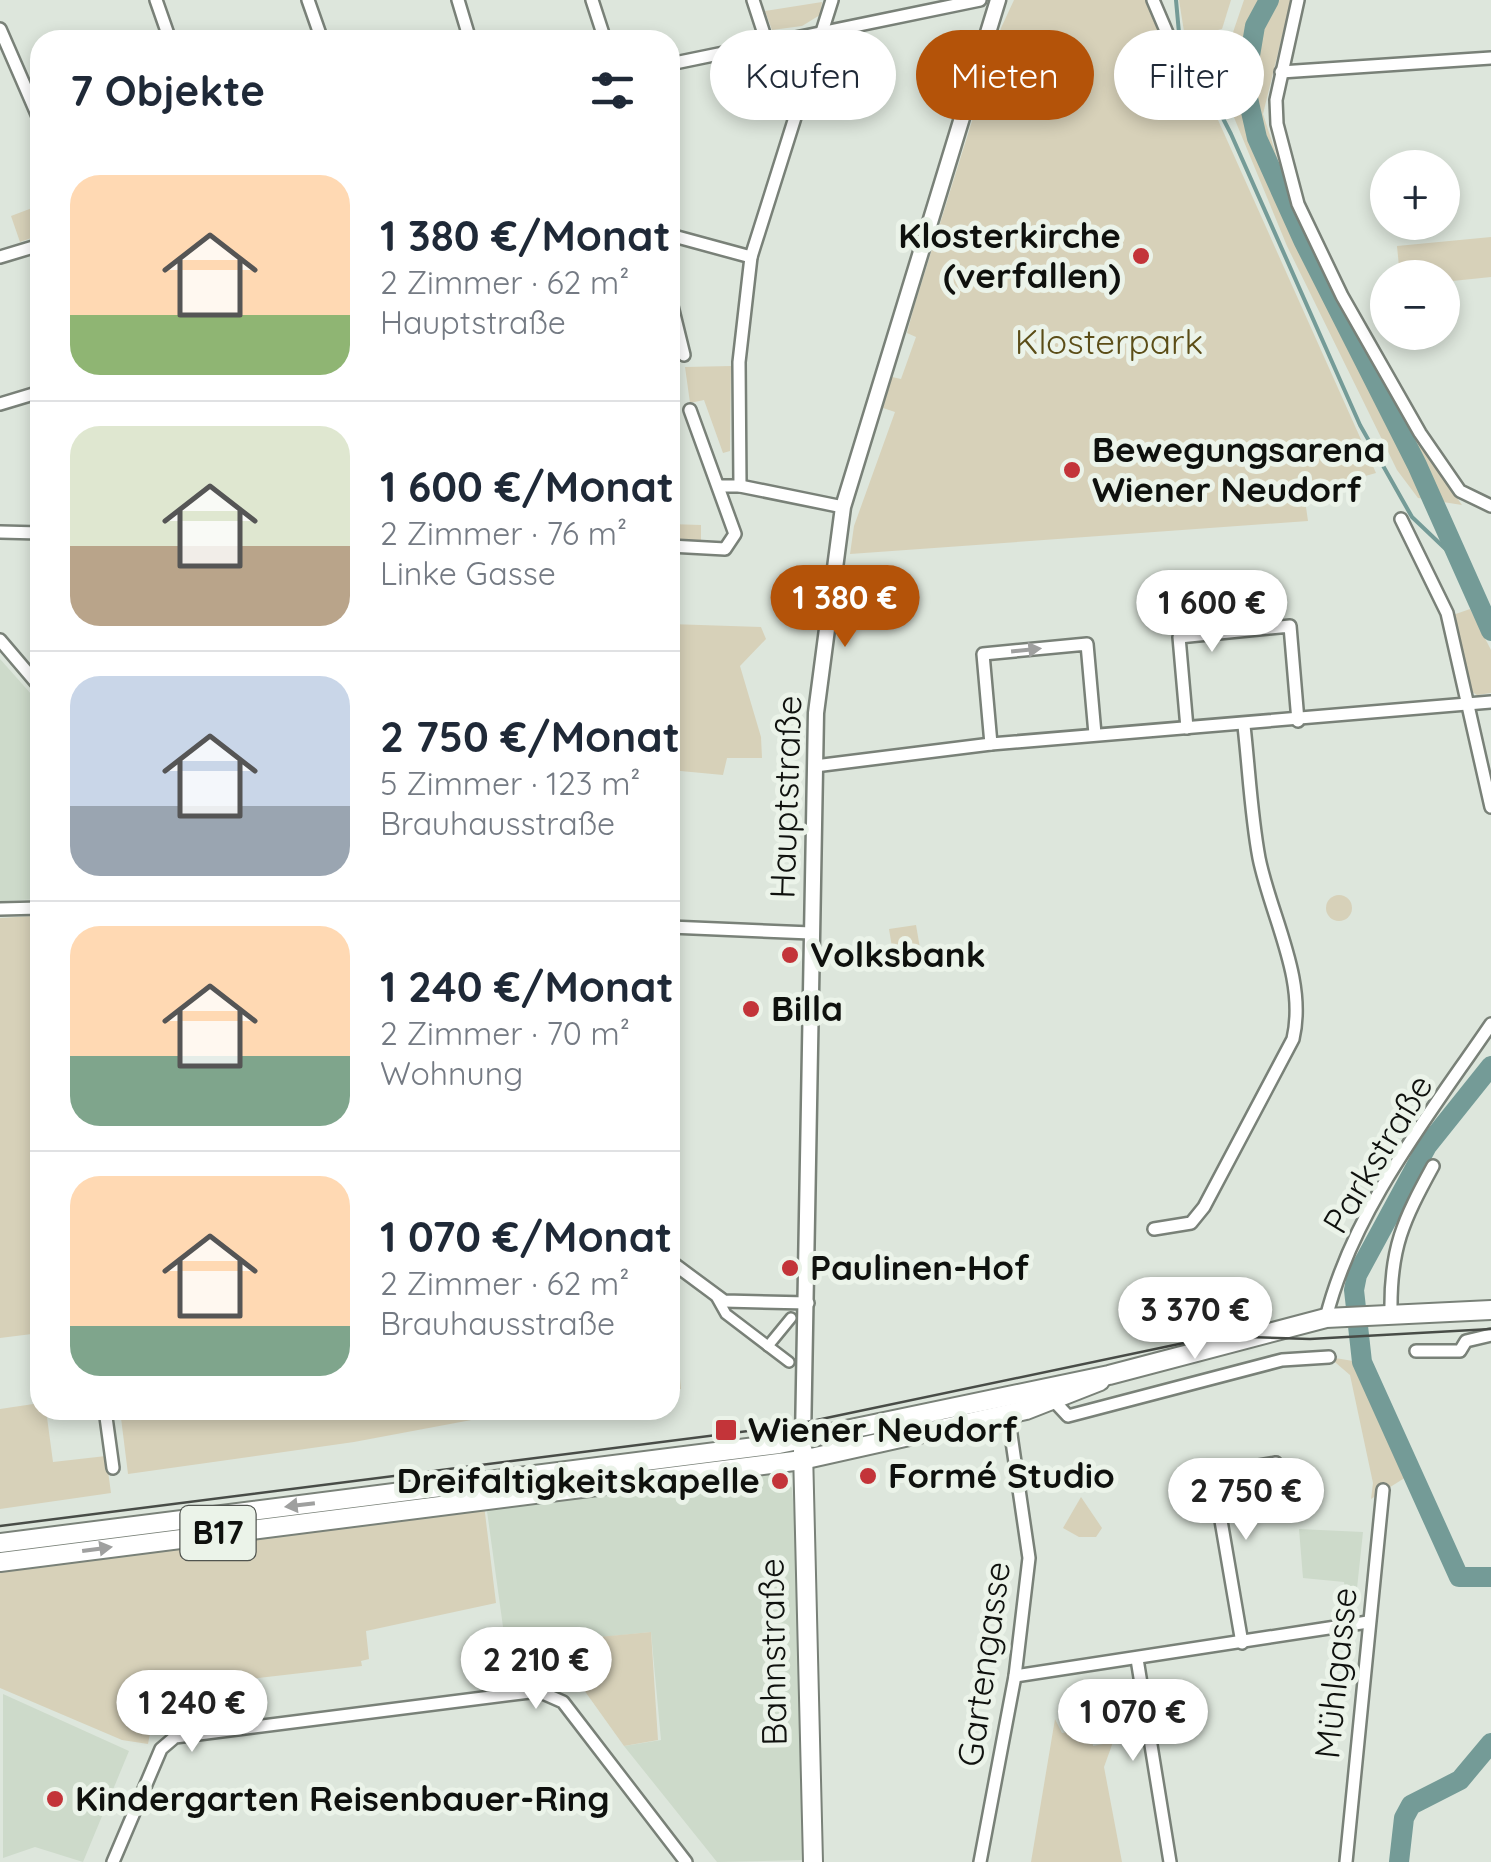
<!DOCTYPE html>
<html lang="de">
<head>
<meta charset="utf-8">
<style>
	:root { --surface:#fff; --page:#f2f2f3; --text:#1f2937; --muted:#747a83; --line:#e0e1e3; --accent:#b45309 }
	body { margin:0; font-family:Quicksand,sans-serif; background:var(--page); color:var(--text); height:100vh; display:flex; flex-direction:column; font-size:38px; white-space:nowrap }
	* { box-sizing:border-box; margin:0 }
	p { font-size:32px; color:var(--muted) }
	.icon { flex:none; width:55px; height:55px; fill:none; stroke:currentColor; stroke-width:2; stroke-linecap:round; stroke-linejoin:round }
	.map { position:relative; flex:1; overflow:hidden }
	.details { position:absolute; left:30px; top:30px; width:650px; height:1390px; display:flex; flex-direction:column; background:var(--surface); border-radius:30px; box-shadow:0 5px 15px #0003 }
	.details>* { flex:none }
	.guide { position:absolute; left:710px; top:30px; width:630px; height:90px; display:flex; gap:20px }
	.fabs { position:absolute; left:1370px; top:150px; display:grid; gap:20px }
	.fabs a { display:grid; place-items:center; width:90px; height:90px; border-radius:50%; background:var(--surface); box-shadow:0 5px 15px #0003; font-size:50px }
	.price { position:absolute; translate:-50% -85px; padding:0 22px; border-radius:35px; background:#fff; color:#222; font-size:32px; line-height:65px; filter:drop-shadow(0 2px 5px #0008) }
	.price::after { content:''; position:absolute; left:50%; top:60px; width:30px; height:22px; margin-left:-15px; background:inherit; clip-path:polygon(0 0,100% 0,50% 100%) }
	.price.selected { background:var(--accent); color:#fff }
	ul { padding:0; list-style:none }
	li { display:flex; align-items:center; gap:30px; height:250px; padding:0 40px }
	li+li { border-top:2px solid var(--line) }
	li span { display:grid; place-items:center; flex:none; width:280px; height:200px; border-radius:30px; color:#555 }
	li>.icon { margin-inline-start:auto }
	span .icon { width:120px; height:120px; fill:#fffc; stroke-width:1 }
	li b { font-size:42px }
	h2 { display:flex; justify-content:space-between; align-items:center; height:120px; padding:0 40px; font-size:42px }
	.chip { padding:0 35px; border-radius:45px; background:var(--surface); box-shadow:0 5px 15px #0003; font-size:35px; line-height:90px }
	.chip.selected { background:var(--accent); color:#fff }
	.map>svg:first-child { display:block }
	.built { fill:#cddaca }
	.green { fill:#d7d1b9 }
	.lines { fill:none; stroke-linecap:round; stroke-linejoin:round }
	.stream { stroke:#749b97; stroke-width:4 }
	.river { stroke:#749b97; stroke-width:20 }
	.pedestrian-casing { stroke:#798178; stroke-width:14 }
	.minor-casing { stroke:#798178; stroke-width:16 }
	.tertiary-casing { stroke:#798178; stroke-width:19 }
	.primary-casing { stroke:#798178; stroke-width:22 }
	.pedestrian { stroke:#fff; stroke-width:9 }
	.minor { stroke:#fff; stroke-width:11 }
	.tertiary { stroke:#fff; stroke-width:14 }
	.primary { stroke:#fff; stroke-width:18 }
	.tram { stroke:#484c47; stroke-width:2.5 }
	.oneway { fill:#9fa09f }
	.poi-dot { fill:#c33439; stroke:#ebf3e9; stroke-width:4 }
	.labels { text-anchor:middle; stroke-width:10; stroke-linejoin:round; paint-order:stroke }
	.shield { fill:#ebf3e9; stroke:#515550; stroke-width:2.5 }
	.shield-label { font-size:32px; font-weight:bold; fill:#0f110e }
	.poi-label { font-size:35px; font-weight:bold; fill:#0f110e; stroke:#ebf3e9; text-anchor:start }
	.park-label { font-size:35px; fill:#5b4d17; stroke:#ebf3e9 }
	.street-label { font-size:35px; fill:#0f110e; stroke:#ebf3e9 }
</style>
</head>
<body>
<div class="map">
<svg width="1491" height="1862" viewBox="0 0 1491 1862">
	<rect width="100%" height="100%" fill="#dde6dc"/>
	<!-- built -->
	<g class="built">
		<polygon points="0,659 40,704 40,899 0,901"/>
		<polygon points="779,1471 792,1488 797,1549 803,1860 717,1862 624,1746 661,1740 651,1632 515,1646 522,1669 509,1670 486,1504 595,1497"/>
		<polygon points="1299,1529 1363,1532 1355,1607 1348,1612 1344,1582 1303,1578"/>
		<polygon points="3,1694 129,1751 83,1862 35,1847 3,1858"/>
	</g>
	<!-- green -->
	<g class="green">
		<polygon points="1014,0 1146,0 1164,46 1197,73 1376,473 1304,493 1308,521 850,554 854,526 895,412 883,408 892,377 901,379 916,337 907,333 914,307 1001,28"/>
		<polygon points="1179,0 1231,0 1222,29 1185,38"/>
		<polygon points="1244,0 1291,0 1263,114 1295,212 1290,219 1338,322 1352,327 1425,452 1462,505 1418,498 1397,470 1287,246 1233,115 1228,47"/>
		<polygon points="822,2 820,15 802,26 772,30 765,11"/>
		<polygon points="1220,41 1213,78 1195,44"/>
		<polygon points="40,205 40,235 20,242 11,216"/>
		<polygon points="1491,237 1491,277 1443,282 1442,278 1400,277 1397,246"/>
		<polygon points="670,365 677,365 678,426 670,426"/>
		<polygon points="731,366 730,451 723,453 704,400 690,403 685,367"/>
		<polygon points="670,524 701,525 701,541 670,540"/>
		<polygon points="1470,609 1491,650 1491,693 1477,695 1469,690 1450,616"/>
		<polygon points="670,624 761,627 766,639 740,666 761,737 762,758 727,758 723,775 670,770"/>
		<circle cx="1339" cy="908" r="13"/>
		<polygon points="33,916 40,971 40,1333 0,1338 0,918"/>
		<polygon points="916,925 921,954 894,959 889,929"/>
		<polygon points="670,1273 681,1389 670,1391"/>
		<polygon points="1329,1357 1359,1362 1411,1474 1371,1499 1373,1483 1350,1375"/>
		<polygon points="40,1403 40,1410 46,1410 53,1462 106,1456 111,1493 0,1509 0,1409"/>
		<polygon points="120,1410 524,1410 354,1442 128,1474"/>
		<polygon points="1081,1497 1102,1528 1096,1537 1079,1537 1063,1528"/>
		<polygon points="484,1505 496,1603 366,1631 369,1659 361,1661 362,1666 147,1691 153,1718 148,1744 122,1740 0,1688 0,1571"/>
		<polygon points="651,1632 658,1740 624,1746 574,1676 517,1661 515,1645"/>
		<polygon points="1055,1719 1062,1733 1091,1729 1093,1746 1113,1742 1104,1767 1122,1862 1031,1862"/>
	</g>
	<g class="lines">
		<!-- stream -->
		<polyline class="stream" points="1176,0 1179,33 1231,134 1360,425 1412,517 1454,557"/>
		<!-- river -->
		<g class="river">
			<polyline points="1269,0 1255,26 1245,85 1257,138 1303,240 1417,465 1491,631"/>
			<polyline points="1491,1066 1427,1146 1357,1275 1354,1290 1362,1362 1459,1577 1491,1577"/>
			<polyline points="1399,1862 1404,1818 1411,1805 1460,1780 1491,1743"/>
		</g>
		<!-- pedestrian casing -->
		<g class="pedestrian-casing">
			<g id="pedestrian">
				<polyline points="717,1298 726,1314 789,1362"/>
				<polyline points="768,1346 791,1318"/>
			</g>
		</g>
		<!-- minor casing -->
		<g class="minor-casing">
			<g id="minor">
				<polyline points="156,0 170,40"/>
				<polyline points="308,0 322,40"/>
				<polyline points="458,0 470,40"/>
				<polyline points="592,0 605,40"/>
				<polyline points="753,0 767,43"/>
				<polyline points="1153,0 1173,47"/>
				<polyline points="1298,0 1276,100 1277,124 1298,204 1342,296 1420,433 1460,491 1491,506"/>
				<polyline points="0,29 40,121"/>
				<polyline points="670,64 980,0"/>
				<polyline points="1281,72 1491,58"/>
				<polyline points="670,235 751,257"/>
				<polyline points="0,257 40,245"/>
				<polyline points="670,298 684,355"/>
				<polyline points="0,404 40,392"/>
				<polyline points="719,486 740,486 843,507"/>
				<polyline points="740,486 739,362 751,257 832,0"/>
				<polyline points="1401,519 1447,613 1491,807"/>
				<polyline points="0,532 40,533"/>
				<polyline points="670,546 725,549 735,534 690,410"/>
				<polyline points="0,640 40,687"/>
				<polyline points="1187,728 1179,637 1290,626 1298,721"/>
				<polyline points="991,744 983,654 1087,644 1095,734"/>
				<polyline points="815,766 991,744 1491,702"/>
				<polyline points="0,909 40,908"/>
				<polyline points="670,927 811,933"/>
				<path d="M1154,1229l37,-6 13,-16 89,-168c14,-60 -22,-122 -34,-181 -8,-43 -10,-88 -15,-132"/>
				<polyline points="670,1261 724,1301 808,1303"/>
				<path d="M1391,1312c-1,-64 12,-91 42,-146"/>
				<path d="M1326,1318c27,-108 103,-203 165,-294"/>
				<polyline points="1416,1351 1460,1351 1466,1341 1491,1335"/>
				<polyline points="1054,1401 1068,1416 1282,1360 1329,1357"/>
				<polyline points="105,1410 113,1468"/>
				<polyline points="1242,1643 1213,1474 1276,1463"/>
				<polyline points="1137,1659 1170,1862"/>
				<polyline points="1015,1676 1368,1622"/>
				<polyline points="113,1862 161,1749 175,1737 538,1691 563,1702 686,1862"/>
				<polyline points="980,1862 1015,1676 1029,1558 1008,1414"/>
				<polyline points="1346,1862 1383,1490"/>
			</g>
		</g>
		<!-- tertiary casing -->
		<g class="tertiary-casing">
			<polyline id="tertiary" points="803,1440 816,713 843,507 998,0"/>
		</g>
		<!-- primary casing -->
		<g class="primary-casing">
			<g id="primary">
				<polyline points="803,1451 813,1862"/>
				<polyline points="0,1543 779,1444 1109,1375 1326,1318 1491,1310"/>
				<polyline points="0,1562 802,1460 1026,1410 1100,1381"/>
			</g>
		</g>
		<!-- pedestrian -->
		<use href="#pedestrian" class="pedestrian"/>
		<!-- minor -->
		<use href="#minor" class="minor"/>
		<!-- tertiary -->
		<use href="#tertiary" class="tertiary"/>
		<!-- primary -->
		<use href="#primary" class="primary"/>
		<!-- tram -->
		<polyline class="tram" points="0,1526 788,1426 1217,1336 1310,1339 1491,1329"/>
	</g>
	<!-- one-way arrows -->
	<defs><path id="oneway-solid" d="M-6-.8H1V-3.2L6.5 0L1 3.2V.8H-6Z" transform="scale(2.5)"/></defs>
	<g class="oneway">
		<use href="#oneway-solid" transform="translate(1026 650) rotate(-6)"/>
		<use href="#oneway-solid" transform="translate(300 1505) rotate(173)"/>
		<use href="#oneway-solid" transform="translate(97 1549) rotate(-8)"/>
	</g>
	<!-- markers -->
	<g class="poi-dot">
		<circle cx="1141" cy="256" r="10"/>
		<circle cx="1072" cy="470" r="10"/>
		<circle cx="790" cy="955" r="10"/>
		<circle cx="751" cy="1009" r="10"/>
		<circle cx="790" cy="1268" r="10"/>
		<rect x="714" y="1418" width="24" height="24" rx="5"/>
		<circle cx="868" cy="1476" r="10"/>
		<circle cx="780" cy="1481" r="10"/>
		<circle cx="55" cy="1799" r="10"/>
	</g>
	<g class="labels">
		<!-- shield labels -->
		<rect class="shield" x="180.5" y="1506" width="75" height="54" rx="8"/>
		<g class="shield-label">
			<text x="218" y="1544">B17</text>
		</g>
		<!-- poi labels -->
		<g class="poi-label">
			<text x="1121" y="248" text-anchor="end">Klosterkirche<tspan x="1121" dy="40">(verfallen)</tspan></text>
			<text x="1092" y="462">Bewegungsarena<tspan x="1092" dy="40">Wiener Neudorf</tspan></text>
			<text x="810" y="967">Volksbank</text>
			<text x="771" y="1021">Billa</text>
			<text x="810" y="1280">Paulinen-Hof</text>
			<text x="748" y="1442">Wiener Neudorf</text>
			<text x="888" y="1488">Formé Studio</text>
			<text x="760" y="1493" text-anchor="end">Dreifaltigkeitskapelle</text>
			<text x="75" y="1811">Kindergarten Reisenbauer-Ring</text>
		</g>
		<!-- park labels -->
		<g class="park-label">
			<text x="1109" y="354">Klosterpark</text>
		</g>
		<!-- street labels -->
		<g class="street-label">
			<text transform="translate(786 797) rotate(-88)" y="12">Hauptstraße</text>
			<text transform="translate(1378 1154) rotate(-59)" y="12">Parkstraße</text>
			<text transform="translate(773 1652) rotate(-91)" y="12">Bahnstraße</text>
			<text transform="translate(984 1664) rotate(-82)" y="12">Gartengasse</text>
			<text transform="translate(1336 1673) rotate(-84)" y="12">Mühlgasse</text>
		</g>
	</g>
</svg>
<div class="fabs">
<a>+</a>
<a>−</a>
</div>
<b class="price selected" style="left:845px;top:650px">1 380 €</b>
<b class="price" style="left:1212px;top:655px">1 600 €</b>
<b class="price" style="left:1195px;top:1362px">3 370 €</b>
<b class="price" style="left:1246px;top:1543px">2 750 €</b>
<b class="price" style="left:536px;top:1712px">2 210 €</b>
<b class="price" style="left:192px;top:1755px">1 240 €</b>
<b class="price" style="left:1133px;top:1764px">1 070 €</b>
<div class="guide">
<a class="chip">Kaufen</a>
<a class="chip selected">Mieten</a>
<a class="chip">Filter</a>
</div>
<section class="details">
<h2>7 Objekte<svg class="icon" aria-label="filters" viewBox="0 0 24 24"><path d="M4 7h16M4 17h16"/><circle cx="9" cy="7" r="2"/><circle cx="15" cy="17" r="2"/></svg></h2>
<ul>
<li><span style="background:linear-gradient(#ffd9b3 70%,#8fb573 0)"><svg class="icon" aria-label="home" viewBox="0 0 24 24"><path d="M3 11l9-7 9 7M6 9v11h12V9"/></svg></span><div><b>1 380 €/Monat</b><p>2 Zimmer · 62 m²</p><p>Hauptstraße</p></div></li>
<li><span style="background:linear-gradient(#dfe7d0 60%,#b9a48a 0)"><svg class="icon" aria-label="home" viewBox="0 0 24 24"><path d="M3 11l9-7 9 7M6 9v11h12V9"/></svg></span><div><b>1 600 €/Monat</b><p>2 Zimmer · 76 m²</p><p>Linke Gasse</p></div></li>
<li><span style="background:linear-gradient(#c9d6e8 65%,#9aa5b1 0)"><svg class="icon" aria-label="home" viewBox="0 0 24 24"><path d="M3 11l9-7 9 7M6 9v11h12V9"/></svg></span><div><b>2 750 €/Monat</b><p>5 Zimmer · 123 m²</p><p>Brauhausstraße</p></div></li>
<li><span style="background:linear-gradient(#ffd9b3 65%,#7fa58c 0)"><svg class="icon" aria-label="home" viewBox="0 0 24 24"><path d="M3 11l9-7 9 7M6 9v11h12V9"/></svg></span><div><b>1 240 €/Monat</b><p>2 Zimmer · 70 m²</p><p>Wohnung</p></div></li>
<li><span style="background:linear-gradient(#ffd9b3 75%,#7fa58c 0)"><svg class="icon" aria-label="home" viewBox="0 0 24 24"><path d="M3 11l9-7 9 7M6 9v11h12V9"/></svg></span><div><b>1 070 €/Monat</b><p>2 Zimmer · 62 m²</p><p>Brauhausstraße</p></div></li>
</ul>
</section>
</div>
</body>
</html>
